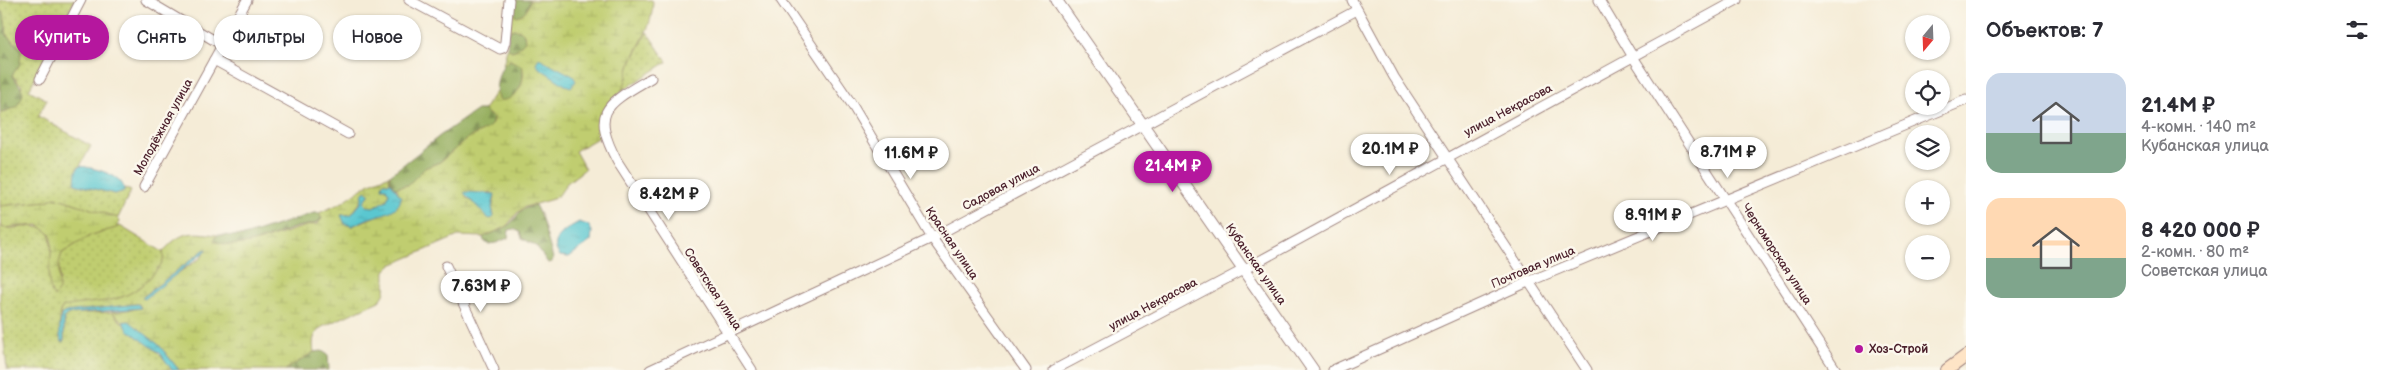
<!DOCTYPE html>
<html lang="ru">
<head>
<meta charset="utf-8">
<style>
	:root { --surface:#fff; --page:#f7f7f7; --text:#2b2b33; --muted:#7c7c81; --accent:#b5179e }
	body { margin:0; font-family:"Balsamiq Sans",sans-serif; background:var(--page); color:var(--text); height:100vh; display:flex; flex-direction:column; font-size:19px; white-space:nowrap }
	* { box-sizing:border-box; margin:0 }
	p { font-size:16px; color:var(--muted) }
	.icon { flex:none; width:28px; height:28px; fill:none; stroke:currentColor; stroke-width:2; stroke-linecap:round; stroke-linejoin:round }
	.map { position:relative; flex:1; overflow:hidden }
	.side { display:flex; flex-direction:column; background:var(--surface); width:425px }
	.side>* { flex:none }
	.top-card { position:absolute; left:15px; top:15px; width:475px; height:45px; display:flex; gap:10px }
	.needle { width:32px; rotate:199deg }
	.buttons { position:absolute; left:1905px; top:15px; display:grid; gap:10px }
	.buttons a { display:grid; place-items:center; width:45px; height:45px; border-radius:50%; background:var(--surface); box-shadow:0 1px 4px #0004; font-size:25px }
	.price { position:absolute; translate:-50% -42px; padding:0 11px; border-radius:18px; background:#fff; color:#222; font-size:16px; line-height:32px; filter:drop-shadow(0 1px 2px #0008) }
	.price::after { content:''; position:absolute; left:50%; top:30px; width:15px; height:11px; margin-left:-8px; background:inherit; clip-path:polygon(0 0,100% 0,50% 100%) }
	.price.on { background:var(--accent); color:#fff }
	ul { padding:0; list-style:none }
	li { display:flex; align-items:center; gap:15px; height:125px; padding:0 20px }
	li span { display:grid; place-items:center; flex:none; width:140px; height:100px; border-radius:15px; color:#555 }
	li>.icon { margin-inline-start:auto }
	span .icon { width:60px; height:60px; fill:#fffc; stroke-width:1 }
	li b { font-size:21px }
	h2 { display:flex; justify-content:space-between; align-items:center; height:60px; padding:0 20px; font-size:21px }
	.chip { padding:0 18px; border-radius:22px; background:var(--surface); box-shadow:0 1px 4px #0004; font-size:18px; line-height:45px }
	.chip.on { background:var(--accent); color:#fff }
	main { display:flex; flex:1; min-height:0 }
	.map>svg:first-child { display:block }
	.grass { fill:url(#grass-dots); stroke:#85764d }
	.forest { fill:url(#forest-firs); stroke:#716846 }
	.wetland { fill:url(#wetland-marsh); stroke:#85764d; fill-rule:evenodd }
	.water { fill:url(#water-ripples); stroke:#52737e }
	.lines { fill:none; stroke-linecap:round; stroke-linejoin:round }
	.minor-casing { stroke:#a08681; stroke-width:11 }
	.tertiary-casing { stroke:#a08681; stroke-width:13 }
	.secondary-casing { stroke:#a08681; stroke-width:14 }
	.minor { stroke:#fff; stroke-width:9 }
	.tertiary { stroke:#fff; stroke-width:11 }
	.secondary { stroke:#fee4c6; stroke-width:12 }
	.poi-dot { fill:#b5179e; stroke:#fbf7ec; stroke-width:2 }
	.labels { text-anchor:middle; stroke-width:5; stroke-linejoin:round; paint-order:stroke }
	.street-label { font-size:12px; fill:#4a1f2b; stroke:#fbf7ec }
	.poi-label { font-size:12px; font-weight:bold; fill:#4a1f2b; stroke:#fbf7ec; text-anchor:start }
</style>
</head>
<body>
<main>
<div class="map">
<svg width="1966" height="370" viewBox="0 0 1966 370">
	<defs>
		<pattern id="grass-dots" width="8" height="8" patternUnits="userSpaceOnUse" patternTransform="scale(1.25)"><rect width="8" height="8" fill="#c0cd6f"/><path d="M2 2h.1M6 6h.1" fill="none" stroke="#a6b060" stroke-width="1.8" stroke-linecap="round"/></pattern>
		<pattern id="forest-firs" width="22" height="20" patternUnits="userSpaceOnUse" patternTransform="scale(1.25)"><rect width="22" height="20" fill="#98b062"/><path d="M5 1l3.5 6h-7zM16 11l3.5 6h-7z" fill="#7e8f51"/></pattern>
		<pattern id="wetland-marsh" width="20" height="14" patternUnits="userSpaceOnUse" patternTransform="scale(1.25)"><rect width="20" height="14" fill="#c0cd6f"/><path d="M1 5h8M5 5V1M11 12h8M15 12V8" fill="none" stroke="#a6b060"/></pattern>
		<pattern id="water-ripples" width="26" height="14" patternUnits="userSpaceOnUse" patternTransform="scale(1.25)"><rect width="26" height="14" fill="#5ac7d0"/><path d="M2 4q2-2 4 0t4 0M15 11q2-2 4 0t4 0" fill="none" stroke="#50aab3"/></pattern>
	</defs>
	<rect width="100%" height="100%" fill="#fbf7ec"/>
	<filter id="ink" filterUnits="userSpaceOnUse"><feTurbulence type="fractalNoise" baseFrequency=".02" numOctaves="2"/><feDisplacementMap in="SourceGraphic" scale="10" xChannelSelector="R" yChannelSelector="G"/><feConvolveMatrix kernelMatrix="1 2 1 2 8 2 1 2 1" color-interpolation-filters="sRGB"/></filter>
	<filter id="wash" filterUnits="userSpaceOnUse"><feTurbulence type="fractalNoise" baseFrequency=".0096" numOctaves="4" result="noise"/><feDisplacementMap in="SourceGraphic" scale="20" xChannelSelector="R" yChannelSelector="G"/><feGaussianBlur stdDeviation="1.12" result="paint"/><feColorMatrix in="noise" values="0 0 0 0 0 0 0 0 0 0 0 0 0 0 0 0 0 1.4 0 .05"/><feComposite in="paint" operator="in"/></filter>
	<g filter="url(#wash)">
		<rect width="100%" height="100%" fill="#f5ecd7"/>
		<!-- grass -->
		<g class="grass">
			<polygon points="0,0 75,0 29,90 47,100 38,116 91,146 80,166 77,168 75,184 115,194 124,191 125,188 131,191 118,218 55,197 47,201 0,206 0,112 6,112 22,86 12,75 18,45 7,36 4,15 0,10"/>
			<polygon points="647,32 667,62 622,91 630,64"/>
			<path d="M0,225c8,9 32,-5 48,6 6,10 2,41 2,55l10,-5 -2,-18 4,-10 29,-18 29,-9 43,26c2,9 -2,13 -8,20 -22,26 -37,28 -69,32 -10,1 -17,1 -26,7v28l4,2v-24l3,-3 45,-2c18,22 46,34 60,58h-165l-7,-67z"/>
		</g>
		<!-- forest -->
		<g class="forest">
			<path d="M513,0h17c-2,9 -5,14 -14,17l-4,-7z"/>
			<path d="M0,10l4,5 3,21 14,13 -1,15 -8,11c9,14 17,16 3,33l-15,4z"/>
			<polygon points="513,29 520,30 524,34 525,41 517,49 512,51 507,48 509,32"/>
			<path d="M510,60l12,6c5,15 -6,37 -24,35 -5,-9 1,-38 12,-41z"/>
			<polygon points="477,110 484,110 493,118 492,124 487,129 468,138 440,162 425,168 408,185 395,188 389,179 390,175 441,135"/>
			<path d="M535,205l7,14 11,39 -1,4 -4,1 -12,-17 -14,-8 -2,-6 -6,-3 -5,1 -1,8 -12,5 -8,1 -4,-3 -1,-4c7,-3 16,-6 23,-10 13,-9 10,-18 29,-22z"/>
			<path d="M314,213h5l3,3v3c-7,6 -16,6 -25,8 -24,7 -59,28 -83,13l3,-5 27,1z"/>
			<polygon points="322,351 328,355 329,370 285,370 314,352"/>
		</g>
		<!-- wetland -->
		<g class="wetland">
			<path d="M530,0h122l1,2c-1,27 -13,39 -23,62 -3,8 -3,18 -8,26 -13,21 -26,13 -21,46l-26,15 10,18 -18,14 -8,12 -6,4 -28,8 -8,6 -11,14 -23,10 -25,-1 -67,29 -6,6c-1,12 4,21 -6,30l-57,26c-9,8 -10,13 -8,25l-29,18h-106l-20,-25 -34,-24 -2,1 -11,-10 29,-4 -2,-4 -73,8 -4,2 -1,5 -1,-8 3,-4c41,-9 61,1 92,-35 6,-7 10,-11 8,-20 18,-22 28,-20 54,-17l-3,5c24,16 76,-13 103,-16l5,-5 -3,-6 22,-10 29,-20 20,-8 -1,4 2,4h-4l-1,5 3,5 -2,7c-7,4 -15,11 -23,5v-4l5,-5 -7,4 -11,15h-8l2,9 7,2 43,-18 3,-18 -3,-2 13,-3 17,-17 15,-6 28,-24 19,-9 5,-5 1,-6 -9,-8 12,-19 2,9c18,3 29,-19 24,-34l-12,-6 -7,5 4,-17 5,3 5,-2 8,-8 -1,-7 -4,-4 -7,-1 -4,3 3,-22 4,6c9,-2 12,-7 14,-16zM491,192l4,5 -3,10 2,9 -6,2 -11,-14 -12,-7zM205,249l-3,8 -58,39z"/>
			<path d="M55,197l63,21 2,4 -4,6 -25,7 -29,18 -3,10v27l-5,7c-12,-19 2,-44 -4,-63l-12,-9 -36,3 -2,-22 47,-5z"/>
		</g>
		<!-- water -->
		<g class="water">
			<polygon points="539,58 573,76 576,81 571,87 565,85 538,67 536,63"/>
			<path d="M80,166c14,2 45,9 44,25l-9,3 -40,-10 1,-13z"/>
			<path d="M383,183h8l10,14c-1,16 -22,17 -34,22 -5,2 -10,5 -15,7l-7,-2 -4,-9h10l10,-12 2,-10 3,-2 4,3 -6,7 2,5 7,1 14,-7 2,-7 -3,-5h-4z"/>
			<polygon points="467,192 495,194 492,207 494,217 491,219 488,218 464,193"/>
			<path d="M579,222l9,3 4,6 -1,10 -22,16 -9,-1c-13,-16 6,-27 19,-34z"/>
			<polygon points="205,249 207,250 145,299 142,298"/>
			<path d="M138,304l3,4 -73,6 -4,3v24l-2,1c-4,-6 -2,-21 0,-28l4,-2z"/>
			<polygon points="129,321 159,345 179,370 172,370 160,353 128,330 123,322"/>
		</g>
	</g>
	<g filter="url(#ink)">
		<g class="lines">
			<!-- minor casing -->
			<g class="minor-casing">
				<g id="minor">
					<polyline points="146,0 222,45"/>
					<polyline points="409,0 500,49 503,48 505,42 509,0"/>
					<polyline points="781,0 851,103 932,238 1026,370"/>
					<polyline points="1352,0 1394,77 1587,370"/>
					<polyline points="1599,0 1633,57 1836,370"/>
					<polyline points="214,60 348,134"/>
					<path d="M651,78c-44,26 -61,32 -34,83l135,209"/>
					<polyline points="40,79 81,0"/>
					<polyline points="144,187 247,0"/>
					<polyline points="446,266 494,370"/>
					<polyline points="650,370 932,238 1357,10"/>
					<polyline points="1054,370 1243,270 1737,0"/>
					<polyline points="1333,370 1528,282 1966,100"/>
				</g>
			</g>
			<!-- tertiary casing -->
			<g class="tertiary-casing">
				<polyline id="tertiary" points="1056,0 1313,370"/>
			</g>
			<!-- secondary casing -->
			<g class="secondary-casing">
				<polyline id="secondary" points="1947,370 1966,356"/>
			</g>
			<!-- minor -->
			<use href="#minor" class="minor"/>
			<!-- tertiary -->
			<use href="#tertiary" class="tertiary"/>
			<!-- secondary -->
			<use href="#secondary" class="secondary"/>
		</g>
	</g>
	<!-- markers -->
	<circle class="poi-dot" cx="1859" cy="349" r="5"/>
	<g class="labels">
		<!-- street labels -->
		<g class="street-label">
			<text transform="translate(1508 110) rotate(-28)" y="4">улица Некрасова</text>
			<text transform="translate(163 127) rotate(-61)" y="4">Молодёжная улица</text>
			<text transform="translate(1001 187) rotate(-28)" y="4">Садовая улица</text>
			<text transform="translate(952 243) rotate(56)" y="4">Красная улица</text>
			<text transform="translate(1777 254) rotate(57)" y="4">Черноморская улица</text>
			<text transform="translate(1256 264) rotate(55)" y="4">Кубанская улица</text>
			<text transform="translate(1533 267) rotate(-23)" y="4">Почтовая улица</text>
			<text transform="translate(713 289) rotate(57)" y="4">Советская улица</text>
			<text transform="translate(1153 304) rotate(-28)" y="4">улица Некрасова</text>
		</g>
		<!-- poi labels -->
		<g class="poi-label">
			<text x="1869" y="353">Хоз-Строй</text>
		</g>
	</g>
</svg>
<div class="buttons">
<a><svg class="needle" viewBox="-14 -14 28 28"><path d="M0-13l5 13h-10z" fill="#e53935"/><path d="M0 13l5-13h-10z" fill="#7c7c81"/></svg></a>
<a><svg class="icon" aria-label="locate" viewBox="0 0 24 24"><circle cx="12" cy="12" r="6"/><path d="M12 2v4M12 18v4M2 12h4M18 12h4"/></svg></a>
<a><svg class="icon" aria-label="layers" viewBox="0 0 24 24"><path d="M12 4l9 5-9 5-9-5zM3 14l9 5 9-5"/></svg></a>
<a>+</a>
<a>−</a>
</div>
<b class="price" style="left:1390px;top:176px">20.1M ₽</b>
<b class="price" style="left:1728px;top:179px">8.71M ₽</b>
<b class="price" style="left:911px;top:180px">11.6M ₽</b>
<b class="price on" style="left:1173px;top:193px">21.4M ₽</b>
<b class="price" style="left:669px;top:221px">8.42M ₽</b>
<b class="price" style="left:1653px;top:242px">8.91M ₽</b>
<b class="price" style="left:481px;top:313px">7.63M ₽</b>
<div class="top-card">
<a class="chip on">Купить</a>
<a class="chip">Снять</a>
<a class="chip">Фильтры</a>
<a class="chip">Новое</a>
</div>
</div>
<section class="side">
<h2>Объектов: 7<svg class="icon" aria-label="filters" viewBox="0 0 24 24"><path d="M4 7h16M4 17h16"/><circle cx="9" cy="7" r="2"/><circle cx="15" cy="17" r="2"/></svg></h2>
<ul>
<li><span style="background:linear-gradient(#c9d6e8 60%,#7fa58c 0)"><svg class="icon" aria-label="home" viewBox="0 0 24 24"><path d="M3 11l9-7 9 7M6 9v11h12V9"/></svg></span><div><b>21.4M ₽</b><p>4-комн. · 140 m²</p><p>Кубанская улица</p></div></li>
<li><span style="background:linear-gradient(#ffd9b3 60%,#7fa58c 0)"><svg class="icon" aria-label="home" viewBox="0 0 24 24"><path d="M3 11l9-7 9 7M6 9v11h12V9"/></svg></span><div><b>8 420 000 ₽</b><p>2-комн. · 80 m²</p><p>Советская улица</p></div></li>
</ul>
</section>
</main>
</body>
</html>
